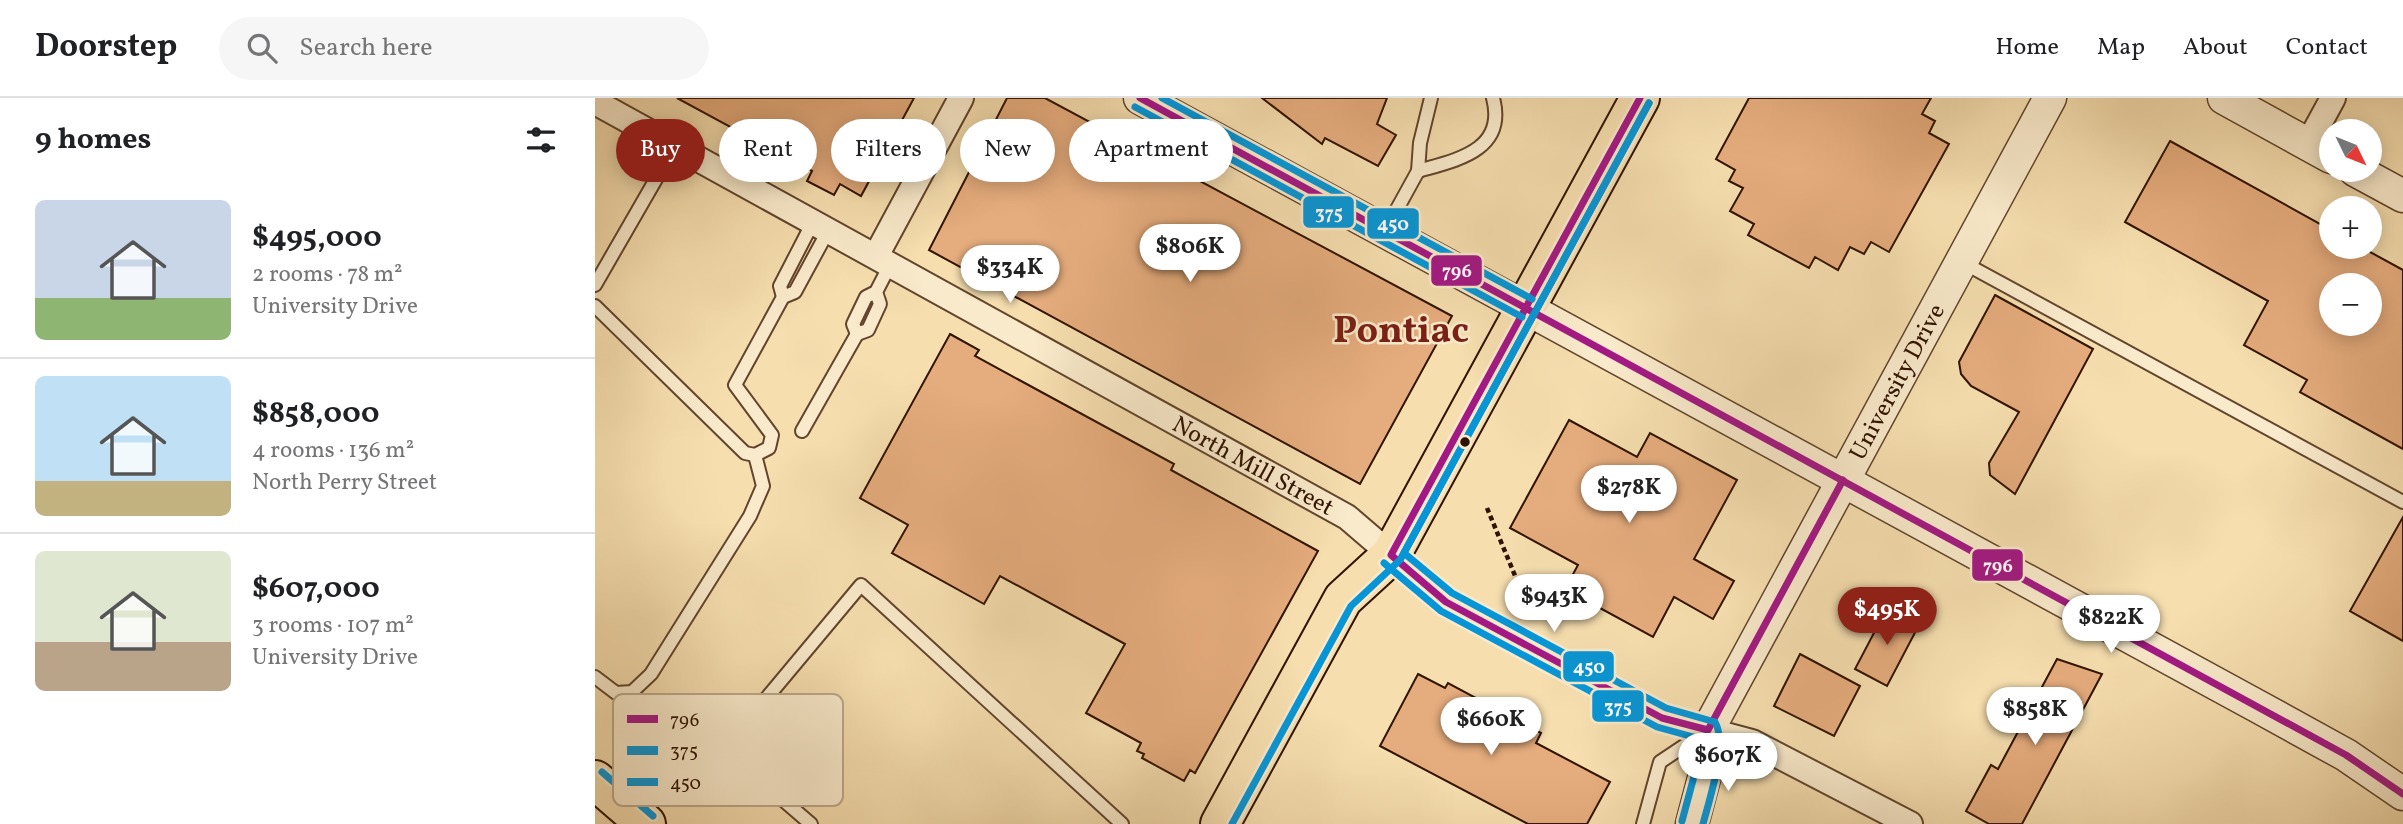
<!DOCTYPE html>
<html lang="en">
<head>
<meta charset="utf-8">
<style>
	:root { --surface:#fff; --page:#f6f6f6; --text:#202124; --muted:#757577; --line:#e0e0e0; --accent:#8f2418 }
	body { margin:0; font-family:Vollkorn,serif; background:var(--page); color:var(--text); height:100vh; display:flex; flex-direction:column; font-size:26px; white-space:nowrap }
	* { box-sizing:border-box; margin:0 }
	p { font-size:23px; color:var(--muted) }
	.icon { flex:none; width:38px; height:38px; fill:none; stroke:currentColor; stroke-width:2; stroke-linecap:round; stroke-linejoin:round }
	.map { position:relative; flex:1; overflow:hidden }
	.side { display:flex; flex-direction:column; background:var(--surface); width:595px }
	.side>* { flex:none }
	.banner { position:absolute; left:21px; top:21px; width:665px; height:63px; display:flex; gap:14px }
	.needle { width:46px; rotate:133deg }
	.buttons { position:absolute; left:1724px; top:21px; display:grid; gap:14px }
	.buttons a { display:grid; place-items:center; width:63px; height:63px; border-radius:50%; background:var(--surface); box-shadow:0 4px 18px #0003; font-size:35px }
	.price { position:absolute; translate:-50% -60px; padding:0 16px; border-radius:24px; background:#fff; color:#222; font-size:23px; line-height:46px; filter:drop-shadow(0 2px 4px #0008) }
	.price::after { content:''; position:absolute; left:50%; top:42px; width:21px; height:16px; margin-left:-10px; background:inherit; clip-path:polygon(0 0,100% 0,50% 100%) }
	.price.current { background:var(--accent); color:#fff }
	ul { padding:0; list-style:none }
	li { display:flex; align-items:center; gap:21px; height:175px; padding:0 35px }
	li+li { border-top:2px solid var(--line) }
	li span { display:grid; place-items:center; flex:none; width:196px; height:140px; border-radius:10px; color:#555 }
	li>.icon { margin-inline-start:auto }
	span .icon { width:84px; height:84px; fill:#fffc; stroke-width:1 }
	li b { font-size:30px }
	h2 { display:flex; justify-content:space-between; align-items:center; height:84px; padding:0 35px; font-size:30px }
	.tag { padding:0 24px; border-radius:32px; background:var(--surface); box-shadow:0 4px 18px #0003; font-size:24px; line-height:63px }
	.tag.current { background:var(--accent); color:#fff }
	header { display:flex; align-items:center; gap:42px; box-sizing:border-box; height:98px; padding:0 35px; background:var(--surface); border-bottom:2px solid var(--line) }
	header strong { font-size:33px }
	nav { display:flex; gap:38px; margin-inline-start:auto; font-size:24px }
	.search { width:490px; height:63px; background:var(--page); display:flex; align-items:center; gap:18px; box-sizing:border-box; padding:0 24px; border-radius:38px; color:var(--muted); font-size:26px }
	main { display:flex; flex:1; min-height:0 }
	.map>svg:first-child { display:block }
	.building { fill:#e5ac7d; stroke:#301200; stroke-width:2; fill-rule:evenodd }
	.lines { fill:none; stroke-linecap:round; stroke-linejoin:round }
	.service-casing { stroke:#62452c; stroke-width:16 }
	.minor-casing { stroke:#62452c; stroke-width:28 }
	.tertiary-casing { stroke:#62452c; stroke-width:35 }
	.primary-casing { stroke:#301200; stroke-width:42 }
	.trunk-casing { stroke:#301200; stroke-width:42 }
	.path { stroke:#301200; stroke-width:4.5; stroke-dasharray:5 3.5; stroke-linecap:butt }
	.service { stroke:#f9eacb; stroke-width:12 }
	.minor { stroke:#f9eacb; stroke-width:24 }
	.tertiary { stroke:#f9eacb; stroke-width:32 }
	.primary { stroke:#f6deaf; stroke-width:38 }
	.trunk { stroke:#f6deaf; stroke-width:38 }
	.bus-1-casing { stroke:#f9eacb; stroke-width:12 }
	.bus-2-casing { stroke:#f9eacb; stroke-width:12 }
	.bus-3-casing { stroke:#f9eacb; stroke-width:12 }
	.bus-1 { stroke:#a31984; stroke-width:7 }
	.bus-2 { stroke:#0696d7; stroke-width:7 }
	.bus-3 { stroke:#0696d7; stroke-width:7 }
	.bus-dot { fill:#301200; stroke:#f9eacb; stroke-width:2.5 }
	.labels { text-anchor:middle; stroke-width:5; stroke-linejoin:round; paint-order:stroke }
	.street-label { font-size:24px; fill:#301200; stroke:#f9eacb }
	.town-label { font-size:38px; font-weight:bold; fill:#7a1f14; stroke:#f9eacb }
	.key { fill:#f9eacb; stroke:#bda98e; stroke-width:2 }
	.key-label { font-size:19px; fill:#301200 }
	.line-badge { stroke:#f9eacb; stroke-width:2.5 }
	.badge-label { font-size:19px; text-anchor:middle; font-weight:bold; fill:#fff }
</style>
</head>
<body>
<header>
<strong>Doorstep</strong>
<div class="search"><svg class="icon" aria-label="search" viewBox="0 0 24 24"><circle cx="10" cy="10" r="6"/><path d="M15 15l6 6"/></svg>Search here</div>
<nav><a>Home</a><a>Map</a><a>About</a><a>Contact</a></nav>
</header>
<main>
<section class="side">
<h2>9 homes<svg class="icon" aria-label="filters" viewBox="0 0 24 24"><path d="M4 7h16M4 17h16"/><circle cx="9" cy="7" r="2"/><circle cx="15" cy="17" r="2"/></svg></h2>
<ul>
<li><span style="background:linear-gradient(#c9d6e8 70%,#8fb573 0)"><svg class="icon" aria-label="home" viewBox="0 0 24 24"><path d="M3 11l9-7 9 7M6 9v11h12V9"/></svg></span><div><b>$495,000</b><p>2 rooms · 78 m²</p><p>University Drive</p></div></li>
<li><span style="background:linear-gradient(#bfe0f5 75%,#c2b280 0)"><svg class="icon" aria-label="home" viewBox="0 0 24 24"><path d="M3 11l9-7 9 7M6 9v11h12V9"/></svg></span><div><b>$858,000</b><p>4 rooms · 136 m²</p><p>North Perry Street</p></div></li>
<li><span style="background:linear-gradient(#dfe7d0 65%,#b9a48a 0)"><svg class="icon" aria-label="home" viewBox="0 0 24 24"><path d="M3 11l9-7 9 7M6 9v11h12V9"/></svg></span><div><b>$607,000</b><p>3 rooms · 107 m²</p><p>University Drive</p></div></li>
</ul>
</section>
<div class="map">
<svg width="1808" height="726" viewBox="0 0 1808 726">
	<rect width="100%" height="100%" fill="#f6deaf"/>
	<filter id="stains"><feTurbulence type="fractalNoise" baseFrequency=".00286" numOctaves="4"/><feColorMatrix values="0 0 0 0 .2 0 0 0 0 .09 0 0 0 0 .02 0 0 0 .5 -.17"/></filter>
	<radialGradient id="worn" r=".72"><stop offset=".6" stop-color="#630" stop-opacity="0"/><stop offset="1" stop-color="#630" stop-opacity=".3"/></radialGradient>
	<!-- building -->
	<g class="building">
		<polygon points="82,0 319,0 266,98 245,86 239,97 212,83 217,73"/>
		<polygon points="412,0 450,0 857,218 765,386 334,152"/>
		<polygon points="667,0 792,0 782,26 801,37 783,68 730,40 727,46"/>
		<polygon points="1154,0 1336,0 1327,16 1340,23 1334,35 1354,46 1294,154 1276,144 1269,156 1255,149 1243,172 1220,159 1214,170 1153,137 1159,126 1135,113 1148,90 1134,83 1140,72 1121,61"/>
		<path d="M1575,43l161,89v17h30l42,23v179l-103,-57 7,-12 -63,-35 24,-44 -143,-79zM1736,187h38v39h-38z"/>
		<polygon points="1400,197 1498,251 1420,396 1395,377 1394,365 1424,314 1376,288 1366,276 1364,264"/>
		<polygon points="355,236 384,252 380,258 579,366 576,372 723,453 600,675 595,672 589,683 547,660 549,656 542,653 546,645 491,615 530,546 405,478 389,506 297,455 313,427 265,400"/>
		<polygon points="974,322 1042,359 1055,335 1142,382 1099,461 1139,483 1118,521 1079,499 1058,539 970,491 983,467 915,430"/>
		<polygon points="1808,419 1808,543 1755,513"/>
		<polygon points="1292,510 1324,527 1292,588 1260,571"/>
		<polygon points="1205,556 1265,588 1239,638 1179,608"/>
		<polygon points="1462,561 1507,576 1427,726 1394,726 1371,713 1396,667 1403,671"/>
		<polygon points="823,576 850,590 853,585 946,635 941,645 1015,684 992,726 933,726 785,648"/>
	</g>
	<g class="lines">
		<!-- service casing -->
		<g class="service-casing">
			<g id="service">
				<path d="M836,0l-11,45 -2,28c38,-11 89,-20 75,-73"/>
				<polyline points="790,133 823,73"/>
				<polyline points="1367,164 1808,404"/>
				<polyline points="0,187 80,48"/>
				<polyline points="281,194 285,206 273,232 262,236 258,226 271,199 281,194 295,167"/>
				<polyline points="188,199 185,188 218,124"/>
				<polyline points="0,208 150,355 160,357 174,350 177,337 140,287 188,199 200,194 233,133"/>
				<polyline points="207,333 262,236"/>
				<polyline points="0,579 21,595 37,594 56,576 155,418 168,388 160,357"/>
				<polyline points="216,726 129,651 266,487 527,726"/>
				<polyline points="1048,726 1065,664 1110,634"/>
			</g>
		</g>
		<!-- minor casing -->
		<g class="minor-casing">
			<g id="minor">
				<path id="s1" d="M0,4l752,415 99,85 216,116 90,24 158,82"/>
				<polyline points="1713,46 1738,0"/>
				<polyline points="281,158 366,0"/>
			</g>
		</g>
		<!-- tertiary casing -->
		<g class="tertiary-casing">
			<g id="tertiary">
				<polyline points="545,0 1662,608 1751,657 1808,696"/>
				<polyline points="1629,0 1736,59"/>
				<polyline points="1760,72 1808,98"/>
				<path id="s2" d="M1097,726l14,-53 2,-41 342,-632"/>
			</g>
		</g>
		<!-- primary casing -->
		<g class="primary-casing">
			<polyline id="primary" points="0,682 51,726"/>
		</g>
		<!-- trunk casing -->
		<g class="trunk-casing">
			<polyline id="trunk" points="625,726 748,501 796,457 1045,0"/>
		</g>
		<!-- path -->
		<polyline class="path" points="892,410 921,480"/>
		<!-- service -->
		<use href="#service" class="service"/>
		<!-- minor -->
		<use href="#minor" class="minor"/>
		<!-- tertiary -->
		<use href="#tertiary" class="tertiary"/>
		<!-- primary -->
		<use href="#primary" class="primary"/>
		<!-- trunk -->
		<use href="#trunk" class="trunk"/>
		<!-- bus-1 casing -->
		<g class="bus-1-casing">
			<g id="bus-1">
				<polyline points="545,0 1751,657 1808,696"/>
				<polyline points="1045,0 796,457 851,504 1067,620 1113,632 1248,382"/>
			</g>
		</g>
		<!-- bus-2 casing -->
		<g class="bus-2-casing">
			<g id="bus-2">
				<polyline points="540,9 927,219"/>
				<polyline points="789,465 846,513 1062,629 1102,640 1101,671 1087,723"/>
				<polyline points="637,726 756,508 805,462 1054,5"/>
			</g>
		</g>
		<!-- bus-3 casing -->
		<g class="bus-3-casing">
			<g id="bus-3">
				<polyline points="567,0 937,201"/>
				<path d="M1054,5l-245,450 48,40 214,115 49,14c13,22 -6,79 -12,102"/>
				<polyline points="7,674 58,718"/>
			</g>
		</g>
		<!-- bus-1 -->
		<use href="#bus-1" class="bus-1"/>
		<!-- bus-2 -->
		<use href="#bus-2" class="bus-2"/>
		<!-- bus-3 -->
		<use href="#bus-3" class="bus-3"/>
	</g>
	<!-- markers -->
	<circle class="bus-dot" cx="870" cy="344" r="6"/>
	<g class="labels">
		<!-- street labels -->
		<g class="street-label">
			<text dy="8" stroke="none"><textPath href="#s2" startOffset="492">University Drive</textPath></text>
			<text dy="8" stroke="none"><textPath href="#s1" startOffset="752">North Mill Street</textPath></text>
		</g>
		<!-- town labels -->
		<g class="town-label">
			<text x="806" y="244">Pontiac</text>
		</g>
	</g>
	<!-- legend -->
	<rect x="18" y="596" width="230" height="112" rx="10" class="key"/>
	<rect x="32" y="617" width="31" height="8" fill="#a31984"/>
	<rect x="32" y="648" width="31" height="9" fill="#0696d7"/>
	<rect x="32" y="680" width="31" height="8" fill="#0696d7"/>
	<g class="key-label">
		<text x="75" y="628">796</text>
		<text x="75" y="659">375</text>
		<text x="75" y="691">450</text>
	</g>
	<g class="line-badge">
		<rect x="707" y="97" width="53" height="34" rx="7" fill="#0696d7"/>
		<rect x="771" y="109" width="54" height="33" rx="7" fill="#0696d7"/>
		<rect x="835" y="156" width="53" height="33" rx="7" fill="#a31984"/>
		<rect x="1376" y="450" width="53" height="34" rx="7" fill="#a31984"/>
		<rect x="967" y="552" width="53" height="33" rx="7" fill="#0696d7"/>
		<rect x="996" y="591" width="54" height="34" rx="7" fill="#0696d7"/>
	</g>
	<g class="badge-label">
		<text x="734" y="121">375</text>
		<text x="798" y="132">450</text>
		<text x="862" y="179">796</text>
		<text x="1403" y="474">796</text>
		<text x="994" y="575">450</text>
		<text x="1023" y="615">375</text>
	</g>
	<rect width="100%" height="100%" filter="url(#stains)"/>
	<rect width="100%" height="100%" fill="url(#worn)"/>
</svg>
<div class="buttons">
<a><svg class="needle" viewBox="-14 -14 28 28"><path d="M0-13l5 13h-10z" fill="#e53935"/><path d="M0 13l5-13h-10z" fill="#757577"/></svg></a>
<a>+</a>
<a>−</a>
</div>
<b class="price" style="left:595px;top:186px">$806K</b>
<b class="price" style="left:415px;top:207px">$334K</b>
<b class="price" style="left:1034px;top:427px">$278K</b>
<b class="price" style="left:959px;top:536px">$943K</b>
<b class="price current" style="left:1292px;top:549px">$495K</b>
<b class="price" style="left:1516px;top:557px">$822K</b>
<b class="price" style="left:1440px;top:649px">$858K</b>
<b class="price" style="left:896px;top:659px">$660K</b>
<b class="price" style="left:1133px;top:695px">$607K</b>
<div class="banner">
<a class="tag current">Buy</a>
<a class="tag">Rent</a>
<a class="tag">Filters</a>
<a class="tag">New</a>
<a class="tag">Apartment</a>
</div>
</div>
</main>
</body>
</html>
